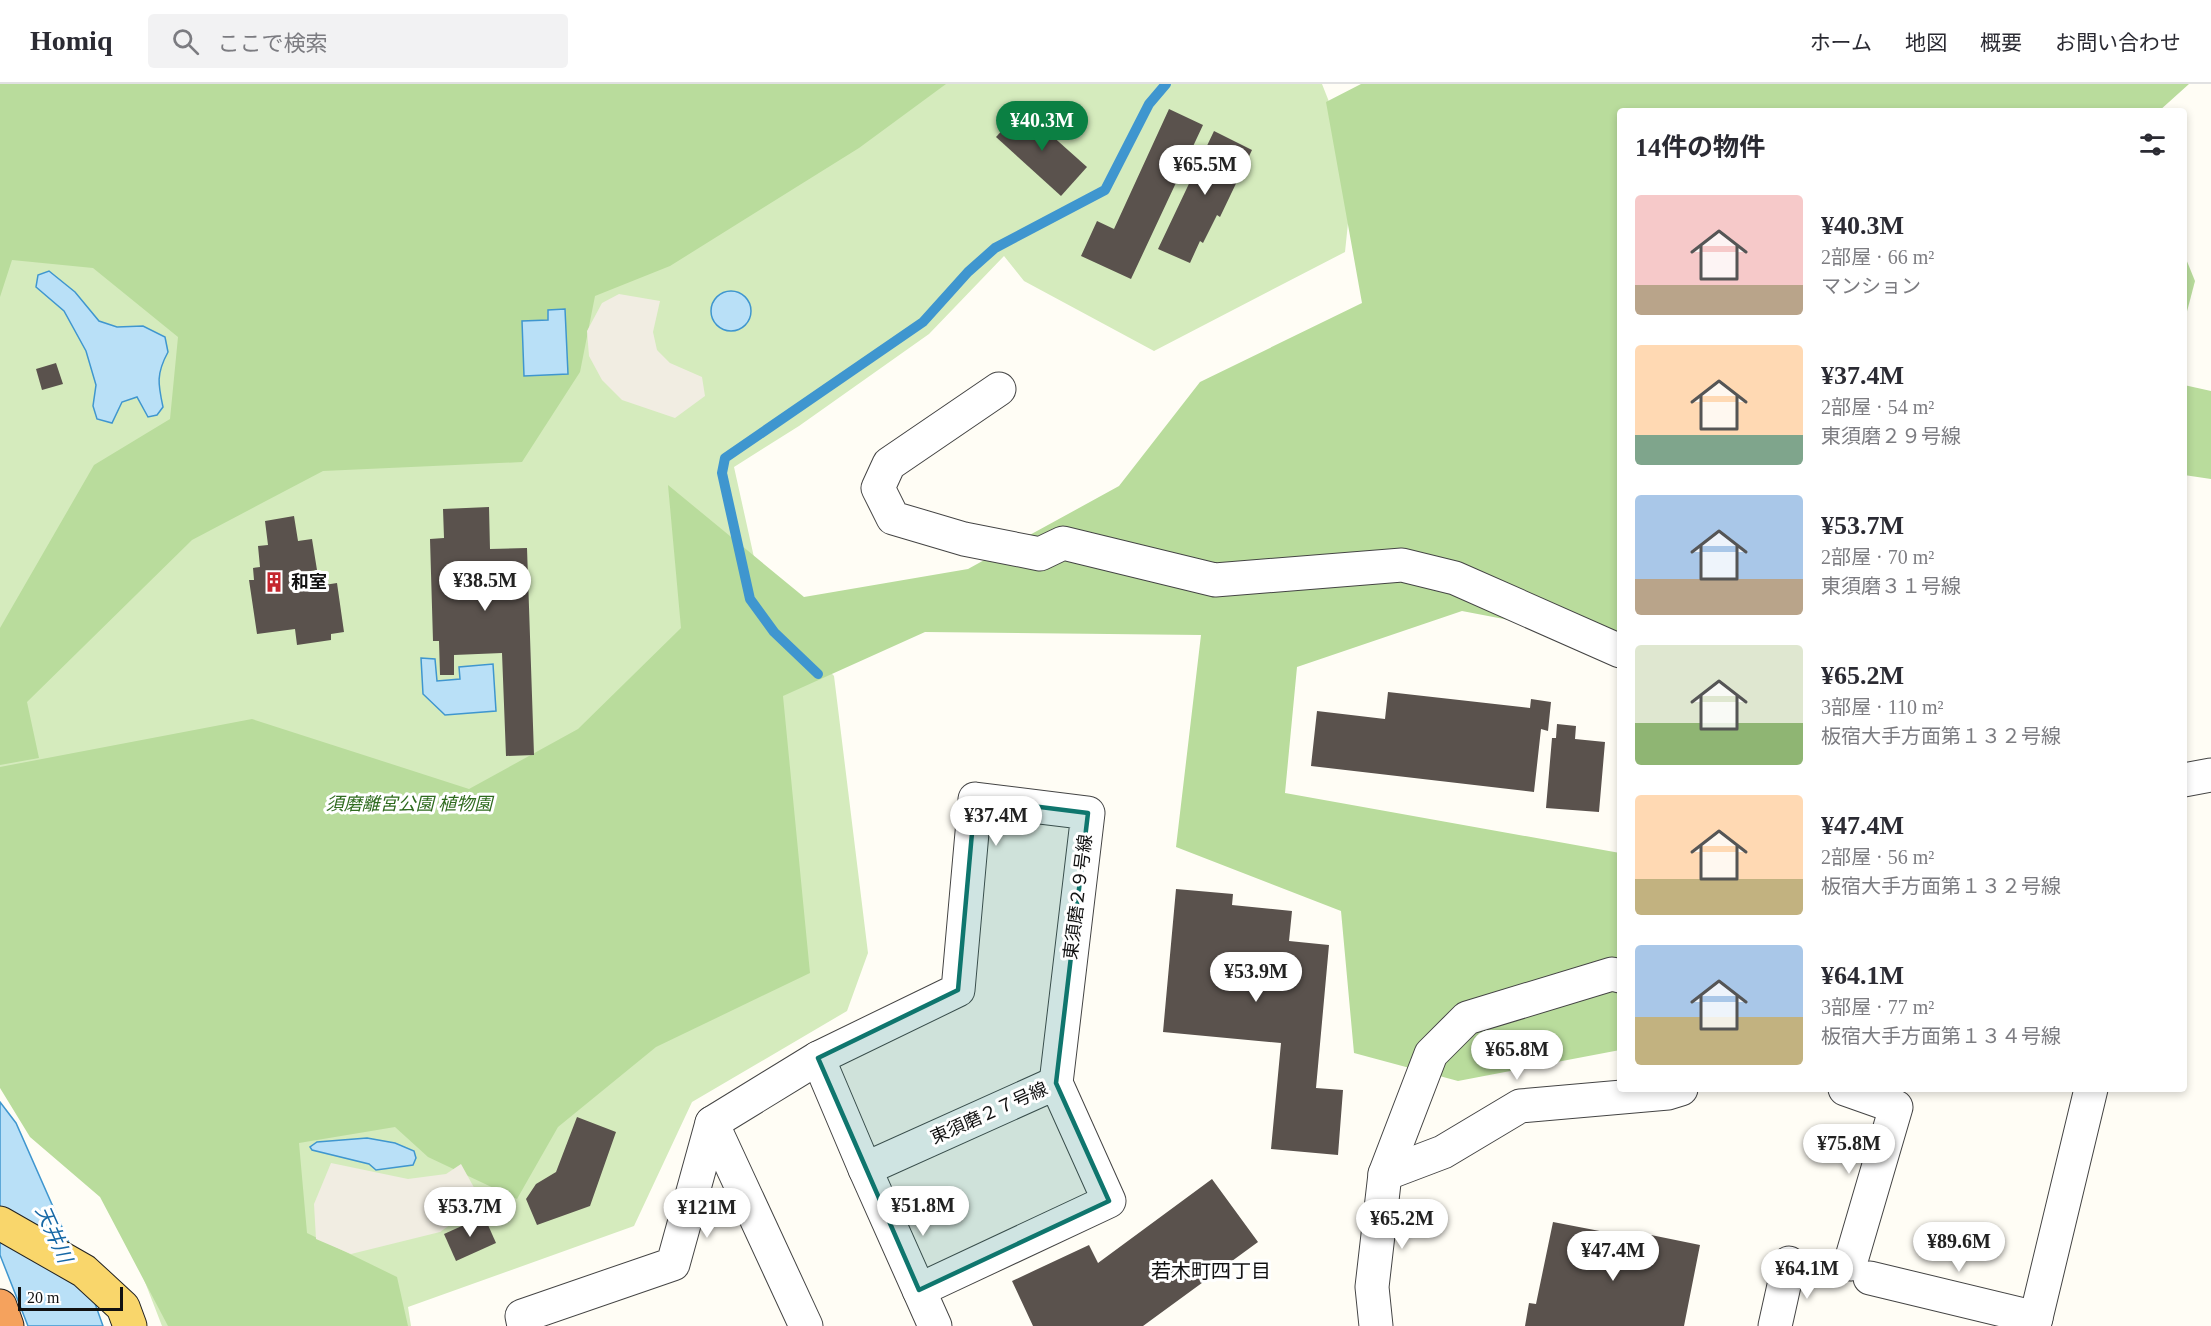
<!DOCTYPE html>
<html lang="ja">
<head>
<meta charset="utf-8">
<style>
	:root { --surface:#fff; --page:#f2f2f3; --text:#2b2b33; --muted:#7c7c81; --line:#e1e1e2; --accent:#0b8043 }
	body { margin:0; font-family:"Times New Roman","Noto Sans JP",serif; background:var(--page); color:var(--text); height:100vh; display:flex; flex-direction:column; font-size:22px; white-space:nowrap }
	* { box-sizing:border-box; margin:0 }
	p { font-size:20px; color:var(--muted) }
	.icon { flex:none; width:33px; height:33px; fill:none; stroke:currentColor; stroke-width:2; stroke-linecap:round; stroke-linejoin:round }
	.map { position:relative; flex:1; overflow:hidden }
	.drawer { position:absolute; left:1617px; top:24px; width:570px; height:984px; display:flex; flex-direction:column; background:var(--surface); border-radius:6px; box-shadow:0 3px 9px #0003 }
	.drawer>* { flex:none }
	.scale { position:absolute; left:18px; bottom:15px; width:105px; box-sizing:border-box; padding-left:6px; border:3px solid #111; border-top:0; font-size:16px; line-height:21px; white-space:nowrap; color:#111; -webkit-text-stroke:4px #fff; paint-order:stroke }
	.price { position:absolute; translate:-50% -51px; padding:0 14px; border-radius:21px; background:#fff; color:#222; font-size:20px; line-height:39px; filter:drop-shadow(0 2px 3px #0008) }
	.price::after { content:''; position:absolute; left:50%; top:36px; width:18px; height:14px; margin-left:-9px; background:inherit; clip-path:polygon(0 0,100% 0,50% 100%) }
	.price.active { background:var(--accent); color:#fff }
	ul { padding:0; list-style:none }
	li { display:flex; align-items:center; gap:18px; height:150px; padding:0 18px }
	li span { display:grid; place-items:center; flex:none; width:168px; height:120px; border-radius:6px; color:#555 }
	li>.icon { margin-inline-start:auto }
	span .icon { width:72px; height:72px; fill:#fffc; stroke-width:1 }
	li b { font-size:26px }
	h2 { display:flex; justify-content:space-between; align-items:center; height:72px; padding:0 18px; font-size:26px }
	header { display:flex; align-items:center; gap:36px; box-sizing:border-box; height:84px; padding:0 30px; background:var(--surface); border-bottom:2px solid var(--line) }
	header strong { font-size:28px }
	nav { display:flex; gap:33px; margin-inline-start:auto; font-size:21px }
	.search { width:420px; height:54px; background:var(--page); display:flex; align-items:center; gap:15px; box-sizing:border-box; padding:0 21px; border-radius:6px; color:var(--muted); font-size:22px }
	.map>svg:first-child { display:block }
	.green { fill:#d5ebbd }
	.forest { fill:#b9dc9c }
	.plaza { fill:#f1ede2 }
	.water { fill:#b9e0f7; stroke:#3f96cf; stroke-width:1.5 }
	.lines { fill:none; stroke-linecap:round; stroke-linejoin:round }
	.stream { stroke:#3f96cf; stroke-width:10 }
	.building { fill:#5a524d }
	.minor-casing { stroke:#444; stroke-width:35 }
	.major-casing { stroke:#222; stroke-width:35 }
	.highway-casing { stroke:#222; stroke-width:35 }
	.minor { stroke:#fff; stroke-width:33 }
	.major { stroke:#f9d66b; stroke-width:33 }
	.highway { stroke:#f5a25d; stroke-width:33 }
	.marked { fill:#0f766e; fill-opacity:0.2; stroke:#0f766e; stroke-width:4.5; stroke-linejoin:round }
	.labels { text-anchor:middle; stroke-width:6; stroke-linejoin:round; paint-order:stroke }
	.poi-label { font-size:18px; font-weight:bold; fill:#111; stroke:#fff; text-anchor:start }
	.park-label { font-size:18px; font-style:italic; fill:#2f6b1f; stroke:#fff }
	.street-label { font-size:18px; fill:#111; stroke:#fff }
	.water-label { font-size:20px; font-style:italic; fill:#1768a6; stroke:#fff }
	.neighbourhood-label { font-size:20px; fill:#111; stroke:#fff }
</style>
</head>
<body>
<header>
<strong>Homiq</strong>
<div class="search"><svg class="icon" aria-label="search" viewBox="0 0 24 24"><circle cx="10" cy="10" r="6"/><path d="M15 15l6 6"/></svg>ここで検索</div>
<nav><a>ホーム</a><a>地図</a><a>概要</a><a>お問い合わせ</a></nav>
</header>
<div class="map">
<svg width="2211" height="1242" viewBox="0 0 2211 1242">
	<rect width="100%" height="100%" fill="#fffdf5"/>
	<!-- green -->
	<polygon class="green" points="0,0 1322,0 1354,81 1345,168 1154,267 1024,197 1004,172 929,250 799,342 734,383 763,514 834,592 868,869 847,927 692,1018 634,1142 408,1223 411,1242 162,1242 100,1082 0,930"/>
	<!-- forest -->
	<g class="forest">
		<polygon points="0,0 946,0 859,64 670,182 595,212 580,288 522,378 323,387 192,456 27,618 39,674 0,681 0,544 94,381 170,335 178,253 93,184 12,176 0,213"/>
		<polygon points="1361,0 2189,0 2159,27 1620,27 1620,557 1462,527 1297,583 1285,709 1620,769 1620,966 1458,997 1354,969 1341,827 1176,763 1201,551 925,548 783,612 810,889 656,963 558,1043 517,1115 428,1073 395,1043 299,1059 307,1149 397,1193 408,1242 168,1242 100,1113 30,1053 0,1004 0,683 252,635 469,705 578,645 681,544 668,401 804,513 968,485 1119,402 1200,298 1362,219 1326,18"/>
		<polygon points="2184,170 2195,197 2184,239"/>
		<polygon points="2184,301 2211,307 2211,395 2184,391"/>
	</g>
	<!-- plaza -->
	<g class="plaza">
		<polygon points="619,210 660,217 653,248 657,266 670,279 702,293 705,312 675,334 622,316 602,296 589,272 587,247 602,219"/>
		<polygon points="331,1079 408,1095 446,1090 461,1080 482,1118 440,1148 351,1170 316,1155 314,1120"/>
	</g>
	<!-- water -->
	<g class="water">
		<path d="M49,187l26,21 24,29 18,6 26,-1 22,11 3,15c-12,22 -10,32 -5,55l-6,8 -9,2 -11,-20 -15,5 -10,21 -15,-4 -4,-13 3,-21 -10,-34 -22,-40 -28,-24 2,-12z"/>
		<circle cx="731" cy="227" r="20"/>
		<polygon points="565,225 568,290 524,292 522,237 548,236 548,226"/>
		<polygon points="421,574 435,575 437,597 460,595 459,583 493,580 496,627 445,631 423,610"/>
		<polygon points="0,1018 16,1039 92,1211 103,1242 28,1242 0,1171"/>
		<polygon points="367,1054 395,1059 414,1067 416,1074 413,1081 376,1086 369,1080 312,1066 310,1063 317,1058"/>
	</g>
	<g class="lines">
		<!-- stream -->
		<polyline class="stream" points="818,590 774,548 750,515 722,389 725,374 923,238 968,188 995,164 1105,106 1149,20 1166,0"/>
	</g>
	<!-- building -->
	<g class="building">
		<polygon points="1022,25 1087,83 1061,112 996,53"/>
		<polygon points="1169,25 1203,41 1131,195 1081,172 1097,137 1114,145"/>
		<polygon points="1214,47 1252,66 1220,133 1217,131 1203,159 1200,157 1190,179 1158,165"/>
		<polygon points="56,279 63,300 42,306 36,285"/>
		<polygon points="489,423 490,465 527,464 534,671 506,672 502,569 454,571 454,591 440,591 439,557 433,557 430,455 444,454 443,425"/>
		<polygon points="294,432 298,457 312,455 317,486 297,489 299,505 337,499 344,548 331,550 331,556 297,561 295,545 257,550 249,496 254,496 253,484 260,483 258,462 268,461 265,437"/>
		<polygon points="1388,608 1530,624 1531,615 1551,618 1548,647 1541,645 1534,708 1311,682 1317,627 1385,635"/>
		<polygon points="1557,640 1576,642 1575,655 1605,658 1599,728 1546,724 1552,654 1556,654"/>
		<polygon points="1176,805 1233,810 1232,821 1292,827 1289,857 1329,861 1316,1004 1343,1006 1338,1071 1271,1065 1281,959 1163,948"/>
		<polygon points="577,1033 616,1048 590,1122 537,1141 526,1115 536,1100 556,1088"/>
		<polygon points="1212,1095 1258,1158 1143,1242 1033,1242 1012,1197 1089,1161 1098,1179"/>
		<polygon points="484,1132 496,1159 456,1177 444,1150"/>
		<polygon points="1553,1138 1610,1149 1606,1167 1628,1161 1646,1175 1651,1151 1700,1161 1684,1242 1525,1242 1529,1219 1536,1220"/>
	</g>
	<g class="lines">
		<!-- minor casing -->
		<g class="minor-casing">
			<g id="minor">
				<polyline points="999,305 889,380 878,404 893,434 964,455 1040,470 1063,459 1215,496 1402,481 1455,494 1620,567"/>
				<polyline points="2184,696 2211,691"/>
				<polyline points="818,974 865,1085 935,1242"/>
				<polyline points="1845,1005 1896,1023 1850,1180"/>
				<polyline points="712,1039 806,1242"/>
				<polyline points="865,1085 1056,999 1109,1117 919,1206"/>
				<polyline points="1385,1090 1443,1068 1520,1022 1668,1009 1681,1005"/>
				<polyline points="1870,1194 2036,1234"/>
				<polyline points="524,1242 522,1232 673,1180 712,1039 818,974 958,906 975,715 1088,729 1056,999"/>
				<polyline points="1376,1242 1372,1203 1385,1090 1431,970 1467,934 1612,890 1620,892"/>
				<polyline points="1775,1242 1789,1179"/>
				<polyline points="2034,1242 2091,1005"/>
			</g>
		</g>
		<!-- major casing -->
		<g class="major-casing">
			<polyline id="major" points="0,1139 84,1187 123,1223 130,1242"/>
		</g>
		<!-- highway casing -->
		<g class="highway-casing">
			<polyline id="highway" points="0,1222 7,1242"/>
		</g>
		<!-- minor -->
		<use href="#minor" class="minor"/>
		<!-- major -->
		<use href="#major" class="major"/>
		<!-- highway -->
		<use href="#highway" class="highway"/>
	</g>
	<!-- marked area -->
	<path class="marked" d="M975,715l113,14 -32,270 53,118 -190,89 -101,-232 140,-68z"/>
	<!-- icons -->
	<defs>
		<g id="building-bare" transform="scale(1.62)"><path d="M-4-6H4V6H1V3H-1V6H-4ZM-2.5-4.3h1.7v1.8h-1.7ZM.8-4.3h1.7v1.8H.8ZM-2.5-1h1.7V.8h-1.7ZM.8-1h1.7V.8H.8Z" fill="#c4262e" stroke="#fff" stroke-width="2.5" paint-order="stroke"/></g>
	</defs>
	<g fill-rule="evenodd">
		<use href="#building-bare" x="274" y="498"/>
	</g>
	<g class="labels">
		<!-- poi labels -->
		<g class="poi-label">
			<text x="291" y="504">和室</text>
		</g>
		<!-- park labels -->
		<g class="park-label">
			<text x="409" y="726">須磨離宮公園 植物園</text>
		</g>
		<!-- street labels -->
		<g class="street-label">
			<text transform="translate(1078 813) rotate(-83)" y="6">東須磨２９号線</text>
			<text transform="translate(989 1029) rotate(-24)" y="6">東須磨２７号線</text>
		</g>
		<!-- water labels -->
		<g class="water-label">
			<text transform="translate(54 1150) rotate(66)" y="7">天井川</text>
		</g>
		<!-- neighbourhood labels -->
		<g class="neighbourhood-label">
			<text x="1211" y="1194">若木町四丁目</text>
		</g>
	</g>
</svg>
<div class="scale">20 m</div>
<b class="price active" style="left:1042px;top:68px">¥40.3M</b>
<b class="price" style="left:1205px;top:112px">¥65.5M</b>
<b class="price" style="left:485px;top:528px">¥38.5M</b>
<b class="price" style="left:996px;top:763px">¥37.4M</b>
<b class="price" style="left:1256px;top:919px">¥53.9M</b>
<b class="price" style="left:1517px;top:997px">¥65.8M</b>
<b class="price" style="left:1849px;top:1091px">¥75.8M</b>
<b class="price" style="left:923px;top:1153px">¥51.8M</b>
<b class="price" style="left:470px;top:1154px">¥53.7M</b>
<b class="price" style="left:707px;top:1155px">¥121M</b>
<b class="price" style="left:1402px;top:1166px">¥65.2M</b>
<b class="price" style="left:1959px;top:1189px">¥89.6M</b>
<b class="price" style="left:1613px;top:1198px">¥47.4M</b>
<b class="price" style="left:1807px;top:1216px">¥64.1M</b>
<section class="drawer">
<h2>14件の物件<svg class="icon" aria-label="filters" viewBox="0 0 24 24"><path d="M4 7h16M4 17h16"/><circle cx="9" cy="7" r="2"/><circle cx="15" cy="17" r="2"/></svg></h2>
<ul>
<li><span style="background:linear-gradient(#f6c9c9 75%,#b9a48a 0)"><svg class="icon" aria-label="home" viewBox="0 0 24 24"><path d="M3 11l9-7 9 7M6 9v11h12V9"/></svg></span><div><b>¥40.3M</b><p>2部屋 · 66 m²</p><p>マンション</p></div></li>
<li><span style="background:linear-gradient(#ffd9b3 75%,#7fa58c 0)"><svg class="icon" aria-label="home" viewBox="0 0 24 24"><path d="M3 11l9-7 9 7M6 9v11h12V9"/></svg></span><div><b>¥37.4M</b><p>2部屋 · 54 m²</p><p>東須磨２９号線</p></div></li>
<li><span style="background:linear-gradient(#a9c7e8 70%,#b9a48a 0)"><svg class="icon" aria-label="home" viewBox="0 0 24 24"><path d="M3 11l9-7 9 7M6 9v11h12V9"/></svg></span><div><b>¥53.7M</b><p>2部屋 · 70 m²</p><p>東須磨３１号線</p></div></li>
<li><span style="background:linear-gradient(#dfe7d0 65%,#8fb573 0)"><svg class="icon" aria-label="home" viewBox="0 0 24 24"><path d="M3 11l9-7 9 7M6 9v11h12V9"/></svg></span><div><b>¥65.2M</b><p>3部屋 · 110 m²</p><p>板宿大手方面第１３２号線</p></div></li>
<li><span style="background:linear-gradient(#ffd9b3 70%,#c2b280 0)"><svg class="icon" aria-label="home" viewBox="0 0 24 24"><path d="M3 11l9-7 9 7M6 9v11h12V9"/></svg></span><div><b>¥47.4M</b><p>2部屋 · 56 m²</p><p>板宿大手方面第１３２号線</p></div></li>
<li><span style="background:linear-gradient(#a9c7e8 60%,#c2b280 0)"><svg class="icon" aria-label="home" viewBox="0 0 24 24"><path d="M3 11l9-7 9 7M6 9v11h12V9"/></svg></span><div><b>¥64.1M</b><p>3部屋 · 77 m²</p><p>板宿大手方面第１３４号線</p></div></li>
</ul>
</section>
</div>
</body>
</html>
